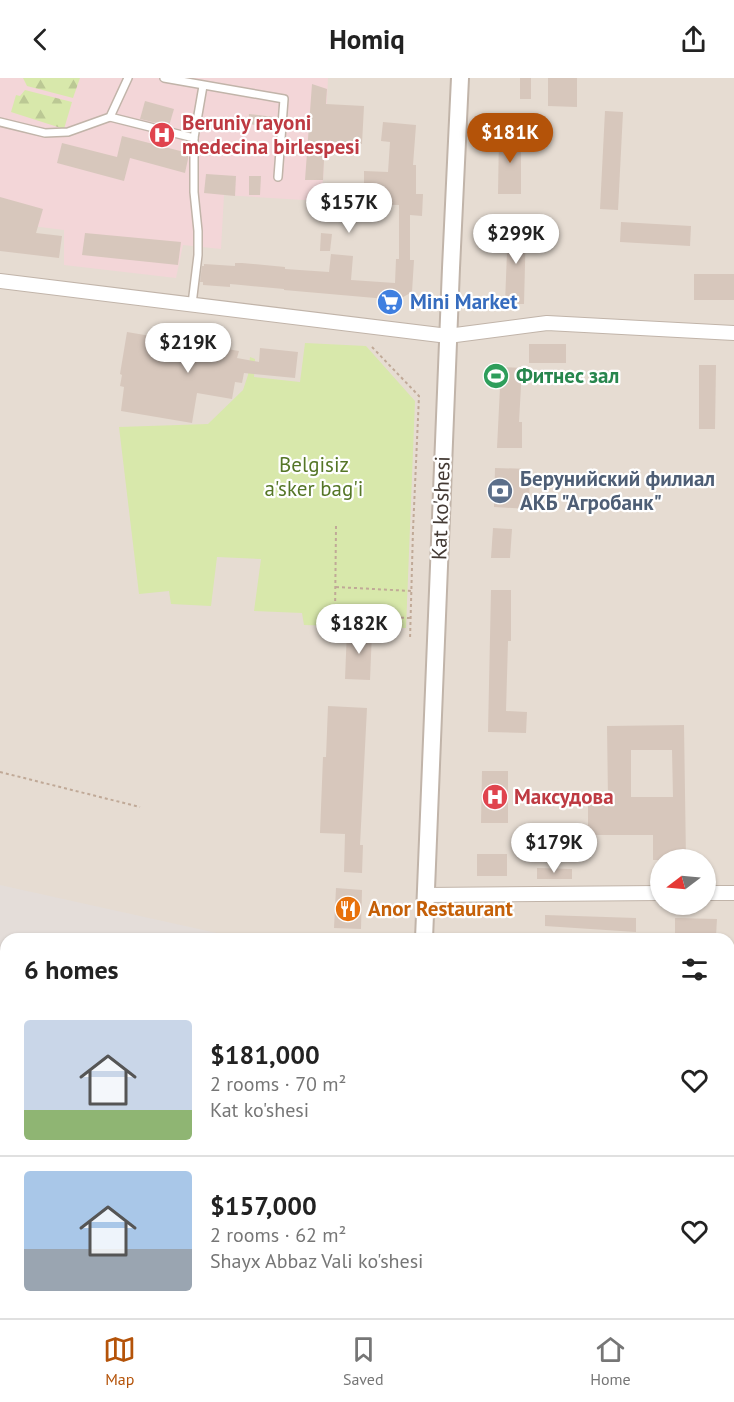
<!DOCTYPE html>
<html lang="en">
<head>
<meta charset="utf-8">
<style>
	:root { --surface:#fff; --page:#f6f6f6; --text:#222; --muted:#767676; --line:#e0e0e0; --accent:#b45309 }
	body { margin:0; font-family:"PT Sans",sans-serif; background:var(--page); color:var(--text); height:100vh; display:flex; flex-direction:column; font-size:22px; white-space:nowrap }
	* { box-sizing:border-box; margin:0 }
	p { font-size:20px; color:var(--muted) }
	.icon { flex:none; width:33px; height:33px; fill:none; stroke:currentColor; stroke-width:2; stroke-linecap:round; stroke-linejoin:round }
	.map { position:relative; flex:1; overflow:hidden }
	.details { position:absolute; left:0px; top:855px; width:735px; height:386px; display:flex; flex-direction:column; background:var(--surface); border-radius:18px 18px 0 0; box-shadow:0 2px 4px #0004 }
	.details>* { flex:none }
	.needle { width:39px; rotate:254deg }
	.buttons { position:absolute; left:650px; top:771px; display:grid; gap:12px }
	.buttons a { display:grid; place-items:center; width:66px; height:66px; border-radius:50%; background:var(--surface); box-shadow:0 2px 4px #0004; font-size:30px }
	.price { position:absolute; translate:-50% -51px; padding:0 14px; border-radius:21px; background:#fff; color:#222; font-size:20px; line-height:39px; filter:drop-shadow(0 2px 3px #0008) }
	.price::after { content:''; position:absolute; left:50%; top:36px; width:18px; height:14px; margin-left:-9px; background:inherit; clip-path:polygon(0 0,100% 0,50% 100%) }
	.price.selected { background:var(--accent); color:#fff }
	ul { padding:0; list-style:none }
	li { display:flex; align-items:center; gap:18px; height:150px; padding:0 24px }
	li+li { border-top:2px solid var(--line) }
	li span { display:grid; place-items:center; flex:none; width:168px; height:120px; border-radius:6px; color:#555 }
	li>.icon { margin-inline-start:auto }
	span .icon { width:72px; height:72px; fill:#fffc; stroke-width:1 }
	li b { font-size:26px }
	h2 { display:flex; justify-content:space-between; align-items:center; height:72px; padding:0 24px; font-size:26px }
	header { display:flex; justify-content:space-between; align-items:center; height:78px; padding:0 24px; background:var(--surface); font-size:27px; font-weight:700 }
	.dock { display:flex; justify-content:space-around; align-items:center; height:84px; border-top:2px solid var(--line); background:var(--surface); font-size:16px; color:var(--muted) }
	.dock a { display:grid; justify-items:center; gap:3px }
	.dock .selected { color:var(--accent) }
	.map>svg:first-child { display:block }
	.residential { fill:#e6dcd2; fill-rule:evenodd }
	.industrial { fill:#e4ddd9 }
	.medical { fill:#f3d6d8 }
	.forest { fill:url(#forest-firs) }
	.park { fill:#d8e8ab }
	.building { fill:#d7c7bc; fill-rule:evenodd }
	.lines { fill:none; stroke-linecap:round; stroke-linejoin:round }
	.service-casing { stroke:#c1b4a9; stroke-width:10 }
	.minor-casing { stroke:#c1b4a9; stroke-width:16 }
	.tertiary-casing { stroke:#c1b4a9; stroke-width:20 }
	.path { stroke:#c0a997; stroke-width:2; stroke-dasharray:3 3; stroke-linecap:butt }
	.service { stroke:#fff; stroke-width:7 }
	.minor { stroke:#fff; stroke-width:14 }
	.tertiary { stroke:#fff; stroke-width:16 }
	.labels { text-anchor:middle; stroke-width:4.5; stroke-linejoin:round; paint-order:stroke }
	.health-label { font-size:21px; font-weight:bold; fill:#be3a42; stroke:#fff; text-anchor:start }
	.shop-label { font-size:21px; font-weight:bold; fill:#366cbe; stroke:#fff; text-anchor:start }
	.leisure-label { font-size:21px; font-weight:bold; fill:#27864d; stroke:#fff; text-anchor:start }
	.park-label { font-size:21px; fill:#557627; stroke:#fff }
	.service-label { font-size:21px; font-weight:bold; fill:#4e5e75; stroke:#fff; text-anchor:start }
	.street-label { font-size:21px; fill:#443a34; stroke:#fff }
	.food-label { font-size:21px; font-weight:bold; fill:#c56008; stroke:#fff; text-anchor:start }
</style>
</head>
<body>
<header><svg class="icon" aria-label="back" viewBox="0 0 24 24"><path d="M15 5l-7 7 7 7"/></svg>Homiq<svg class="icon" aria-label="share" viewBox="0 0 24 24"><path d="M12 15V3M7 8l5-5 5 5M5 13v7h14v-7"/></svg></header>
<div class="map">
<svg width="734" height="1240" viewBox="0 0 734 1240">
	<defs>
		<pattern id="forest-firs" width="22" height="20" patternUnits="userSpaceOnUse" patternTransform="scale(1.5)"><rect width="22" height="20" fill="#d8e8ab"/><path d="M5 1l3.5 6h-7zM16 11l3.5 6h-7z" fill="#bbc894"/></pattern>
	</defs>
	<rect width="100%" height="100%" fill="#f2ebe4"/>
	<!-- residential -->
	<path class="residential" d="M0,0h734v1240h-734zM660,782h45v44h-45zM6,861h723v373h-723z"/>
	<!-- industrial -->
	<g class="industrial">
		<polygon points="0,807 244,861 6,861 6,1076 0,1092"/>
		<polygon points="0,1125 6,1127 6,1234 366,1235 365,1240 0,1240"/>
	</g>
	<!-- medical -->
	<polygon class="medical" points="0,0 328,0 323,102 320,123 224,117 221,171 183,167 176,200 64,187 64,152 0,144"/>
	<!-- forest -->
	<g class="forest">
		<polygon points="23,0 80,0 73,20 27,8"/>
		<polygon points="25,12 72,24 64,51 11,34 16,17 20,18"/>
	</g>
	<!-- park -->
	<polygon class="park" points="305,265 366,268 415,323 406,550 304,547 302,535 254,533 261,481 217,479 211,528 171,526 169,513 139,516 119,349 208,346 243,312 248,297 250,279 255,281 254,299 300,304"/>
	<!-- building -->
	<g class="building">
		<rect x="520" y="0" width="11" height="21"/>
		<polygon points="548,0 577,0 577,29 548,28"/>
		<polygon points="312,6 327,11 326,26 364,28 362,66 325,63 323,102 305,102"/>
		<polygon points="145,23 174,31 169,48 140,41"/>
		<polygon points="605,33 623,34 618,132 600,131"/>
		<polygon points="249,36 274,39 273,49 248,46"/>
		<polygon points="383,44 416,47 413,87 416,87 416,116 423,116 422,138 410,137 410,182 414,182 412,214 398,222 284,212 284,211 241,207 230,206 230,209 203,207 203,204 200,204 202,188 204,188 204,186 235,188 235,185 242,185 285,189 285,191 329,194 331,176 353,178 351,202 395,205 396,181 399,181 399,127 325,125 326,105 337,105 337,117 364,118 364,93 388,94 390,64 381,63"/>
		<polygon points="499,56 521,56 521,116 498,116"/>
		<polygon points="122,58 188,75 188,81 185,95 130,80 124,103 57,85 62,65 117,79"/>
		<polygon points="206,96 236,98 235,118 204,115"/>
		<polygon points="249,98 261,98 260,117 249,117"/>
		<polygon points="0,119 43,131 36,155 62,158 59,180 0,173"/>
		<polygon points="621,144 691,148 690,168 620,164"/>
		<polygon points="508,147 526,147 524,226 505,226"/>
		<polygon points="85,155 181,164 178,187 82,177"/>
		<polygon points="321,155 332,156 330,173 320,173"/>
		<rect x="694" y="196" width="40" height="26"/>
		<polygon points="127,254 239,273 237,280 259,284 260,270 298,274 295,300 244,295 242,305 235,304 232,321 197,315 192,345 121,333 124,309 120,308 122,297 120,296"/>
		<rect x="529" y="266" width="37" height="19"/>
		<polygon points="699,287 716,287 715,351 699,351"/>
		<polygon points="501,289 522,290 519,344 522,344 522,370 497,370"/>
		<polygon points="495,390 530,391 529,431 494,429"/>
		<polygon points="493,450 512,451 510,480 491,480"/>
		<polygon points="491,512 511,512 511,563 508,563 506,633 527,634 526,655 488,654"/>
		<polygon points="347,552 372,553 370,602 345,601"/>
		<polygon points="328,628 367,630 360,767 363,767 362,795 344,794 345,756 320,755 323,679 326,679"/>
		<path d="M684,647l2,135h-33v-25h-65v-36h20l-1,-73zM631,672h41l1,47h-42z"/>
		<polygon points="482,693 508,693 508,745 481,745"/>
		<rect x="477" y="776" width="30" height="22"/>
		<polygon points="537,790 572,791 572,801 537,801"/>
		<polygon points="336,810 362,812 361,851 334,850"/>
		<polygon points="545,837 636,840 636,854 545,848"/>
		<polygon points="675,840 717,841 716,858 675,856"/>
	</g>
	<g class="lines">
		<!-- service casing -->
		<g class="service-casing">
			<g id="service">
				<polyline points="164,0 284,21 278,99"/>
				<polyline points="110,39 194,60 194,114 198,153 198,177 192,226"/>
				<polyline points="0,44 45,55 68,54 110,39 128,0"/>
				<polyline points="194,60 203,8"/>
			</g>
		</g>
		<!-- minor casing -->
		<g class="minor-casing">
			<g id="minor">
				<polyline points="0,203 448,258 547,245 734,255"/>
				<polyline points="705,815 734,815"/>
				<polyline points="426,817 660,815"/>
			</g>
		</g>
		<!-- tertiary casing -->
		<g class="tertiary-casing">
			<g id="tertiary">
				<polyline points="424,861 451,190 460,0"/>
				<polyline points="409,1240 409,1234"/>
			</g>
		</g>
		<!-- path -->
		<g class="path">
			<polyline points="372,269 419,318 413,452 410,562"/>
			<polyline points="336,448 335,538 410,540"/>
			<polyline points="336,509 411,513"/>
			<polyline points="0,694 140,729"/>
		</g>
		<!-- service -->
		<use href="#service" class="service"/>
		<!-- minor -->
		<use href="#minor" class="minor"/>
		<!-- tertiary -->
		<use href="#tertiary" class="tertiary"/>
	</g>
	<!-- icons -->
	<defs>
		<g id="hospital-disc" transform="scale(1.35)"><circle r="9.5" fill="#e0444e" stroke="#fff"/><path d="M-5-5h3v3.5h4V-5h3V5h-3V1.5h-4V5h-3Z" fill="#fff"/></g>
		<g id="supermarket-disc" transform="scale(1.35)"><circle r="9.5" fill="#3f7fe0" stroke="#fff"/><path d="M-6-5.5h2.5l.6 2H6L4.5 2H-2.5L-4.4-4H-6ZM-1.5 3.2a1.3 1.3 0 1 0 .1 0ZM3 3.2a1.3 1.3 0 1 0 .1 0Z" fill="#fff"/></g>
		<g id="stadium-disc" transform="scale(1.35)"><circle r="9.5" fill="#2e9e5b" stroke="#fff"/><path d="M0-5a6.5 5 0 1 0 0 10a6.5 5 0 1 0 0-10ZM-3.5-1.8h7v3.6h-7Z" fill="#fff"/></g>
		<g id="bank-disc" transform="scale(1.35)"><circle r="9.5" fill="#5c6f8a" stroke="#fff"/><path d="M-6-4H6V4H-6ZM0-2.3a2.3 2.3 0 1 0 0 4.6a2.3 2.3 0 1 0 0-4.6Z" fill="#fff"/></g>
		<g id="restaurant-disc" transform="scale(1.35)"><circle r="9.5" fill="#e8710a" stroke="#fff"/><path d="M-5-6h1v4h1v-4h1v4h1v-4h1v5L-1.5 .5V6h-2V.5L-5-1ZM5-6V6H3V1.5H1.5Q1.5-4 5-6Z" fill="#fff"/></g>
	</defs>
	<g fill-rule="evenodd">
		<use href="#hospital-disc" x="162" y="57"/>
		<use href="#supermarket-disc" x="390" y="224"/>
		<use href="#stadium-disc" x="496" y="298"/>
		<use href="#bank-disc" x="500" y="413"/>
		<use href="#hospital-disc" x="495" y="719"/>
		<use href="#restaurant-disc" x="348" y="831"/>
	</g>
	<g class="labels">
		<!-- health labels -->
		<g class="health-label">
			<text x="182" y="52">Beruniy rayoni<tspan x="182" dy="24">medecina birlespesi</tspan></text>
			<text x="514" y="726">Максудова</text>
		</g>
		<!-- shop labels -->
		<g class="shop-label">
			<text x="410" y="231">Mini Market</text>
		</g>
		<!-- leisure labels -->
		<g class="leisure-label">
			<text x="516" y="305">Фитнес зал</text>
		</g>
		<!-- park labels -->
		<g class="park-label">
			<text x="314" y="394">Belgisiz<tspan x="314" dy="24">a'sker bag'i</tspan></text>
		</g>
		<!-- service labels -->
		<g class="service-label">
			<text x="520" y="408">Берунийский филиал<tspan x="520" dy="24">АКБ "Агробанк"</tspan></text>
		</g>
		<!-- street labels -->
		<g class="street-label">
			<text transform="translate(441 430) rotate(-88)" y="7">Kat ko'shesi</text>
		</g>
		<!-- food labels -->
		<g class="food-label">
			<text x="368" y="838">Anor Restaurant</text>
		</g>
	</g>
</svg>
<div class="buttons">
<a><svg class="needle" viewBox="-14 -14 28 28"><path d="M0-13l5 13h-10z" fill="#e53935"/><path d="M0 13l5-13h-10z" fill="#767676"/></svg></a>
</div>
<b class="price selected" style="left:510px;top:86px">$181K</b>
<b class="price" style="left:349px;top:156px">$157K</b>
<b class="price" style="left:516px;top:187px">$299K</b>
<b class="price" style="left:188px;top:296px">$219K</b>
<b class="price" style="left:359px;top:577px">$182K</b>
<b class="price" style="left:554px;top:796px">$179K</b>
<section class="details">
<h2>6 homes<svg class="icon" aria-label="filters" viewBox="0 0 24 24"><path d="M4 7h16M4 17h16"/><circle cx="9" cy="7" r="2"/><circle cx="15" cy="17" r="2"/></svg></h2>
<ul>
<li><span style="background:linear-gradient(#c9d6e8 75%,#8fb573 0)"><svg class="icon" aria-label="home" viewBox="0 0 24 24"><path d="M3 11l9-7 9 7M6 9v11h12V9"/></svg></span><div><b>$181,000</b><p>2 rooms · 70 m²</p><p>Kat ko'shesi</p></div><svg class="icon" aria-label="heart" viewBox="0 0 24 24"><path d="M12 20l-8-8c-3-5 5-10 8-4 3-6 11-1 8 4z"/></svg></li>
<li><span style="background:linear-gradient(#a9c7e8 65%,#9aa5b1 0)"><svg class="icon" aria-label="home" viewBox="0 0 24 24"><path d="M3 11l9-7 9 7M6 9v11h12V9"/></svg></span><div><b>$157,000</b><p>2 rooms · 62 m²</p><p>Shayx Abbaz Vali ko'shesi</p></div><svg class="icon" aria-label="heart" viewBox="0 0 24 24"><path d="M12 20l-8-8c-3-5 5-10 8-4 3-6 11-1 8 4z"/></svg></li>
</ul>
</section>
</div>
<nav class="dock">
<a class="selected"><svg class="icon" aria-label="map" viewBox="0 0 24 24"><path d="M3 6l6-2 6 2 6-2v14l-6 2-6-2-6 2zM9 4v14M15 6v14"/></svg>Map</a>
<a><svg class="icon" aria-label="saved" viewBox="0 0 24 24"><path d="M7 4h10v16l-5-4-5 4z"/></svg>Saved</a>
<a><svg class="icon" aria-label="home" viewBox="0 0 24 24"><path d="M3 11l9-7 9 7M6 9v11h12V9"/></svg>Home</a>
</nav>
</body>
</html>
